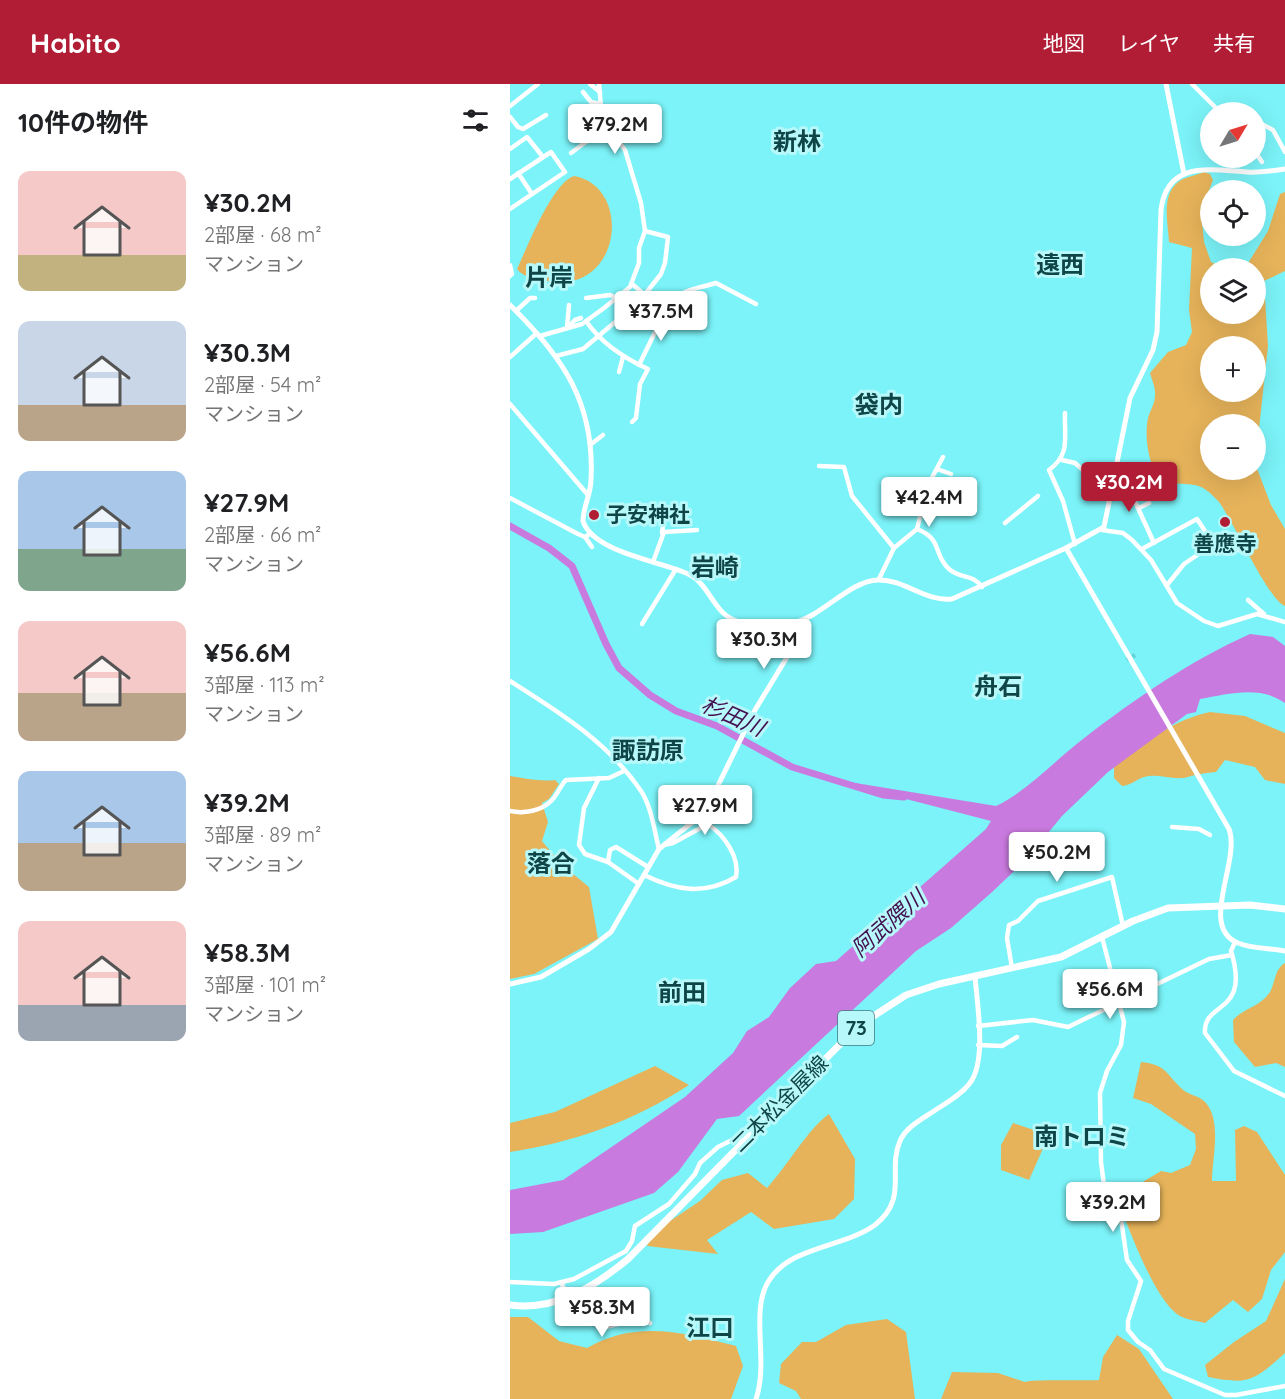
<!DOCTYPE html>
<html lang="ja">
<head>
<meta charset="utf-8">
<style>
	:root { --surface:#fff; --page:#f6f6f6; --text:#202124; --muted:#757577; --accent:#b01d35 }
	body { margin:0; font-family:Quicksand,"Noto Sans JP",sans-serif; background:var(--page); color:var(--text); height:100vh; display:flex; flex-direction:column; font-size:22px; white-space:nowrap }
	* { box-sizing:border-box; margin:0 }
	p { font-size:20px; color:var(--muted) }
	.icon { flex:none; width:33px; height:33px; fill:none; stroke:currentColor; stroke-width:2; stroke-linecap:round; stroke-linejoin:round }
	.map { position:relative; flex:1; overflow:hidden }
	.drawer { display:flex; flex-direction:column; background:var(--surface); width:510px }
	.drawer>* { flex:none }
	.needle { width:39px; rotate:52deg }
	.fabs { position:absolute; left:690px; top:18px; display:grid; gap:12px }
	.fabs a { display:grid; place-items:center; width:66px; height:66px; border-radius:50%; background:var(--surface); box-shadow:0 6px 24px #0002; font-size:30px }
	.price { position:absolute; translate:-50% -51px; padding:0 14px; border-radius:6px; background:#fff; color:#222; font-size:20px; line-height:39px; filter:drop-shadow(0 2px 3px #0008) }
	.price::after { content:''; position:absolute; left:50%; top:36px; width:18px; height:14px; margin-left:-9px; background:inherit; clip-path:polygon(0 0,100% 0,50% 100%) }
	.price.on { background:var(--accent); color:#fff }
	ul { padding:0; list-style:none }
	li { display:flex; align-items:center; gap:18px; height:150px; padding:0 18px }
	li span { display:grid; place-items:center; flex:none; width:168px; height:120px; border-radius:12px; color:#555 }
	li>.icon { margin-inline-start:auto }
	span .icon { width:72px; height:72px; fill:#fffc; stroke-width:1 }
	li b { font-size:26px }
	h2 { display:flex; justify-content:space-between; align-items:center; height:72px; padding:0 18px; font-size:26px }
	header { display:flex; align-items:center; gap:36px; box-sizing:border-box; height:84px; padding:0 30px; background:var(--accent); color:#fff }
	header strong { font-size:28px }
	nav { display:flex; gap:33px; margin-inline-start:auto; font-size:21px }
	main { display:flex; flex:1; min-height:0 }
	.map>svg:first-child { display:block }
	.green { fill:#e6b35a; fill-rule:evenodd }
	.water { fill:#c97ade }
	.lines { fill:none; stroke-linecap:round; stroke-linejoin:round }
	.river { stroke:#c97ade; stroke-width:7 }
	.minor-tunnel { stroke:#65d0d5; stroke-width:4.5; stroke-dasharray:4.5 2; stroke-linecap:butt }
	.minor { stroke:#fff; stroke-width:4.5 }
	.tertiary { stroke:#fff; stroke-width:5 }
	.primary { stroke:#fff; stroke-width:7 }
	.poi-dot { fill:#b01d35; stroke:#b7f8fa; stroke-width:2 }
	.labels { text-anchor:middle; stroke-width:6; stroke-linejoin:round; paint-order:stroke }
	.shield { fill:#b7f8fa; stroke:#417b7d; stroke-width:1.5 }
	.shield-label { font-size:20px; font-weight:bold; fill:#0f4547 }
	.poi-label { font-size:21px; font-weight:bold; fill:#0f4547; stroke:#b7f8fa; text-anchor:start }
	.street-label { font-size:21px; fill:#0f4547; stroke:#b7f8fa }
	.water-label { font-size:22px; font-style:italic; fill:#420e4e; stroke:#b7f8fa }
	.quarter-label { font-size:24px; font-weight:bold; fill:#0f4547; stroke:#b7f8fa }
</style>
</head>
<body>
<header>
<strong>Habito</strong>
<nav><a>地図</a><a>レイヤ</a><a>共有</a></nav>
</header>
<main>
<section class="drawer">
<h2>10件の物件<svg class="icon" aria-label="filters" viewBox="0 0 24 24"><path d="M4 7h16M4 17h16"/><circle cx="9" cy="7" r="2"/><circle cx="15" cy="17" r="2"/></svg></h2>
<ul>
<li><span style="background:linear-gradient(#f6c9c9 70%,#c2b280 0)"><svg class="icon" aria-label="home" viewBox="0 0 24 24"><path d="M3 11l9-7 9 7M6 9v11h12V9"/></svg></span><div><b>¥30.2M</b><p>2部屋 · 68 m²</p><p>マンション</p></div></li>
<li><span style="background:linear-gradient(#c9d6e8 70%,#b9a48a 0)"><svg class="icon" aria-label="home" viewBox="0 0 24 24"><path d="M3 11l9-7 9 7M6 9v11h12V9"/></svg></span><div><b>¥30.3M</b><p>2部屋 · 54 m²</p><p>マンション</p></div></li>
<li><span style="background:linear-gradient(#a9c7e8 65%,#7fa58c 0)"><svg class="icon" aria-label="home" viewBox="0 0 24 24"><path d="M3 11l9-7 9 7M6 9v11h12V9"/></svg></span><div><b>¥27.9M</b><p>2部屋 · 66 m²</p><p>マンション</p></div></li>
<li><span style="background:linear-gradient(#f6c9c9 60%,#b9a48a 0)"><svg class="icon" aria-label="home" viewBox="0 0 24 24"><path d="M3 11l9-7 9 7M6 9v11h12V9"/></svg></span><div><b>¥56.6M</b><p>3部屋 · 113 m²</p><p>マンション</p></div></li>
<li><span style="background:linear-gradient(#a9c7e8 60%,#b9a48a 0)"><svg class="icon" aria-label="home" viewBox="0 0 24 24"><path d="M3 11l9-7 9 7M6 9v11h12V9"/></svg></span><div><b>¥39.2M</b><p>3部屋 · 89 m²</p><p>マンション</p></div></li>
<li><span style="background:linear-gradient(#f6c9c9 70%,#9aa5b1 0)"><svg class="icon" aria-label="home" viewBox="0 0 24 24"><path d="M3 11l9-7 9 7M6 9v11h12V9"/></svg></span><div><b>¥58.3M</b><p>3部屋 · 101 m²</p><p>マンション</p></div></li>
</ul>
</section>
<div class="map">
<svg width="775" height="1315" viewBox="0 0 775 1315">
	<rect width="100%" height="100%" fill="#7bf3f8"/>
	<!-- green -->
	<g class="green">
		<path d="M694,88l6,2 3,6 -12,31 3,31 7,20 13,6h-14v46h46v-46h-11l23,-37 12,-37 5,-2v79l-21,10 4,65 -12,110v-32h-46v46h46v-4l15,39 14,24v77c-18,-8 -50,-82 -66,-104 -5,-5 -11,-12 -18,-15 -16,-7 -38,3 -48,-20 -6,-14 -8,-34 -5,-49 2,-7 7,-15 7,-22 1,-7 -3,-16 -5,-23l18,-21 18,-7 6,-13 -3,-22 3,-62 -23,-6c-1,-20 -9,-49 12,-62 5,-3 17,-5 23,-8zM700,262h46v46h-46z"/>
		<path d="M64,92c61,11 47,124 -32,104 -9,-2 -19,-3 -25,-11 10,-21 35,-86 57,-93z"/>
		<path d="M700,628l35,4 40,17v51l-20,-4 -10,-13 -30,-7 -9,12c-10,1 -19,2 -28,5 -14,4 -30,-4 -44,0 -9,3 -12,8 -22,9l-8,-8v-11c27,-23 61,-48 96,-55z"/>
		<path d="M0,692c15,2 30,6 45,4l4,4 -10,15 -7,4 6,19 -6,19 20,24 27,22 9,52 -64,35 -24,5z"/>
		<path d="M775,879v104l-9,-4 -21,4 -21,-25 -1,-22c11,-12 27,-13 37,-28 6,-11 4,-22 15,-29z"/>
		<path d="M631,978c26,3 24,11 41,27 6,6 19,7 24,14 16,19 6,56 6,78h24l-1,-51 9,-4 13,6 28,43v77l-14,18 -9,29 -14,13 -15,-12 -28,23c-7,-2 -16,-3 -23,-6 -26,-12 -52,-87 -63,-113l12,-15 30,-18 10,2 19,-8 6,-16 -1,-15 -44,-30 -18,-6z"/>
		<path d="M145,982l34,19c-55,36 -114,57 -179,67v-29l45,-11z"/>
		<path d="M319,1030l26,45 -1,40 -20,20 -60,10 -23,-17 -44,28 11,14 -71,-8 5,-13 48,-32 22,-21 26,-7 19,15c21,-23 40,-58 62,-74z"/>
		<polygon points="503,1039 539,1051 519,1096 491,1086 491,1061"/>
		<path d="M775,1195v74c-31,28 -36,32 -77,24l-3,-12 29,-23 32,-21z"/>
		<path d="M0,1233h18l31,24 28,7c50,-29 98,-15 149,-2l7,20 -12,33h-221z"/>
		<polygon points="377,1235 396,1248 405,1315 291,1315 286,1307 269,1299 271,1280 292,1258 306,1258 336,1241"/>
		<path d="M607,1251l22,14 34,50h-232l11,-27 46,1 27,9c6,-3 62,-1 74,-2l4,-23z"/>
	</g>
	<!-- water -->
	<path class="water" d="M740,550l23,3 12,9v57c-25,-18 -57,-9 -85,-4l-4,13 -9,2 -79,58 -46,44 -37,45 -34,32 -40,35 -35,23 -177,165 -22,3 -39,53 -24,21 -111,39 -33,2v-44l53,-10 122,-83 48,-44 14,-22 22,-14 21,-29 26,-24 20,-3 150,-132 5,-8 -166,-43 171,28c33,-16 58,-45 87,-67 53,-41 107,-78 167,-105z"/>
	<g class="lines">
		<!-- river -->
		<polyline class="river" points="0,442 39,464 62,482 96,560 109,584 140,611 166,627 207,642 282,683 373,711 394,713"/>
		<!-- minor-tunnel -->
		<polyline class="minor-tunnel" points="617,576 625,571"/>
		<!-- minor -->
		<g class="minor">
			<polyline points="80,0 90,8"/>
			<polyline points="682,0 710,28"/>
			<polyline points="73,8 81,18 91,20"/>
			<polyline points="0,22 28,0"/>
			<polyline points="0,33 8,43 13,45 36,31"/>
			<polyline points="746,37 763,46 775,68"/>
			<polyline points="0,65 17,53 33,73"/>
			<polyline points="61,69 96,43"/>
			<polyline points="746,69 752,78"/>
			<polyline points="8,89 22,110"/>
			<polyline points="0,95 41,68 55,88 0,125"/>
			<polyline points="0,181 2,190 0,192"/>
			<polyline points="122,200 135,211"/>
			<path d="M134,212l21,16c12,-23 28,-22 51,-29l40,21"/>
			<polyline points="76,214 100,211 107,214"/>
			<polyline points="6,227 20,214 25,214"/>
			<path d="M76,237c15,22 38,37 62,48l-8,15 -4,34 -4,4"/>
			<polyline points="57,244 59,221"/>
			<polyline points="57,244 65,236 71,234"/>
			<polyline points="30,252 72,240 94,224 120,203 129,179 129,164 135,147 131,119 115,66 92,34 89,0"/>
			<polyline points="46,272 73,265 129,218 151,190 155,179 158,153 135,147"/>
			<polyline points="0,273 27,249"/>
			<polyline points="129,281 155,228"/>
			<polyline points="109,288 113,273"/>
			<polyline points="0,320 78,411"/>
			<path d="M555,329c-1,24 6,41 -16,57l14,31 12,43"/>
			<polyline points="80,361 93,351"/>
			<polyline points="552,376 565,379 582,394 604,398"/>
			<polyline points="309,382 334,383 342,412 384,464"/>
			<polyline points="606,384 611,387 644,459"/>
			<polyline points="427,385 441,390"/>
			<polyline points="0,414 68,450 75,453 80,450"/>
			<polyline points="412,420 433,418"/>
			<polyline points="629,424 639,419"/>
			<polyline points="495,439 528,412"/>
			<path d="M407,445c26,10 16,26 32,40 11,10 25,5 33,18"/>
			<polyline points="592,446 613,449 622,456 641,476 667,519 694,537 708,542 747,530 775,538"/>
			<polyline points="152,449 155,429"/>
			<polyline points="75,453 82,463"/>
			<polyline points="632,465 687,435 703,459"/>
			<polyline points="143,478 154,448 187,446"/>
			<polyline points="369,495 384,464 407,445 418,401 433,373"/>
			<polyline points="657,501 674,480 711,455 736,470"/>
			<polyline points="738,516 754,530"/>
			<polyline points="132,540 166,485"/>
			<path d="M0,597c49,31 98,61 131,110 11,17 13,39 18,58"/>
			<polyline points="89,694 74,724 69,761 75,770 98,778 129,800"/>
			<path d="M0,727c14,3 32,0 42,-11 6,-6 8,-14 14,-20l43,-2 15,-7"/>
			<polyline points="662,743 689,745 700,751"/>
			<polyline points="98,778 100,766 106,763 138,783"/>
			<path d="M134,791c31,15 60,21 92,2 4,-20 -12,-42 -28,-53l-35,19 -9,2"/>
			<polyline points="592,853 614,938 611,961 597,987 590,1009 591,1078 594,1101 611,1135 617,1176 631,1197 618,1237 618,1246 628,1258 640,1266 654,1285 715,1311 726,1311 775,1302"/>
			<path d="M725,858l-4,9c20,65 -28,49 -26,82l29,38 51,25"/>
			<polyline points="502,884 497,854 499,841 508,837 528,817 602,793 613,842"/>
			<polyline points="468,942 523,936 558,943 699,875 722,871"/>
			<polyline points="468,961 492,962 507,953"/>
			<polyline points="0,1198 44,1200 64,1195 116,1167 122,1157 125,1142 159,1120 185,1090 190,1079 208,1063 226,1054 233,1057"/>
			<polyline points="51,1198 55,1207"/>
			<polyline points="61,1218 79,1228 96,1243 125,1236 140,1239"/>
		</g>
		<!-- tertiary -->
		<g class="tertiary">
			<polyline points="656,0 674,90"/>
			<path d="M0,221c53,52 85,98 81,175 0,14 -8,27 -8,41 10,31 76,40 103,52 23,9 26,38 48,47 16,7 41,7 59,3 30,-7 56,-42 85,-43 26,-1 47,22 74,19l114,-51 38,-21 26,-129 23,-48 4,-18 4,-122c6,-50 50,-40 86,-38 13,1 25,-1 38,-3"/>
			<path d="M556,464l163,281c12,32 -31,98 9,114 14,6 32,5 47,8"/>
			<polyline points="0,900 31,893 79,865 101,848 149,765 195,728 245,626 282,565 283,539"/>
			<path d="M246,1315c13,-38 -6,-86 12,-117 21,-36 75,-34 107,-57 34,-27 12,-55 25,-84 6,-14 22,-22 34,-30 12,-8 27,-16 36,-28 17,-22 7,-80 5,-107"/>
		</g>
		<!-- primary -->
		<path class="primary" d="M0,1221c46,6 84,-18 118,-46l230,-233 48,-31 33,-11 122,-27 72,-36 35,-13 82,-3 35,4"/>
	</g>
	<!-- markers -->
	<g class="poi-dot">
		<circle cx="84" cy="431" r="6"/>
		<circle cx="715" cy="438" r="6"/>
	</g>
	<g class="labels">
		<!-- shield labels -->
		<rect class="shield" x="328" y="927" width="36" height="34" rx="4.5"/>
		<g class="shield-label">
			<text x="346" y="951">73</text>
		</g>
		<!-- poi labels -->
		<g class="poi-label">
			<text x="96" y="438">子安神社</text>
			<text x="715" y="467" text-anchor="middle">善應寺</text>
		</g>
		<!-- street labels -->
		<g class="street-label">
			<text transform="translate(270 1020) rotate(-45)" y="7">二本松金屋線</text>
		</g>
		<!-- water labels -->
		<g class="water-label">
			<text transform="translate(223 632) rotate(24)" y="8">杉田川</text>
			<text transform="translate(378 839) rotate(-41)" y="8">阿武隈川</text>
		</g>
		<!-- quarter labels -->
		<g class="quarter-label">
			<text x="287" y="66">新林</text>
			<text x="550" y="189">遠西</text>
			<text x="39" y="202">片岸</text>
			<text x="369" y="329">袋内</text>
			<text x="205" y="492">岩崎</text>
			<text x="488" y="611">舟石</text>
			<text x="138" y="675">諏訪原</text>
			<text x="41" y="788">落合</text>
			<text x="172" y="917">前田</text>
			<text x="572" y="1061">南トロミ</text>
			<text x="200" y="1252">江口</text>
		</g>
	</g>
</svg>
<div class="fabs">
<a><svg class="needle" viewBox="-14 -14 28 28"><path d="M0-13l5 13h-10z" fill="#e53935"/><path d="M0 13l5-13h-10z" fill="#757577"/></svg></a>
<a><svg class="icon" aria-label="locate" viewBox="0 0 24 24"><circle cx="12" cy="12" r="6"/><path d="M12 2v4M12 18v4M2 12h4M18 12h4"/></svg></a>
<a><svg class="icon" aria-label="layers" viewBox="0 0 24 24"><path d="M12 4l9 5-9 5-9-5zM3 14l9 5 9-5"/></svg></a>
<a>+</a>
<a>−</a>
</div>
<b class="price" style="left:105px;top:71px">¥79.2M</b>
<b class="price" style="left:151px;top:258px">¥37.5M</b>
<b class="price on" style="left:619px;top:429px">¥30.2M</b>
<b class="price" style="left:419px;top:444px">¥42.4M</b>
<b class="price" style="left:254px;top:586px">¥30.3M</b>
<b class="price" style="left:195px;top:752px">¥27.9M</b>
<b class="price" style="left:547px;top:799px">¥50.2M</b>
<b class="price" style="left:600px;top:936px">¥56.6M</b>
<b class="price" style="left:603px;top:1149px">¥39.2M</b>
<b class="price" style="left:92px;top:1254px">¥58.3M</b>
</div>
</main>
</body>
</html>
